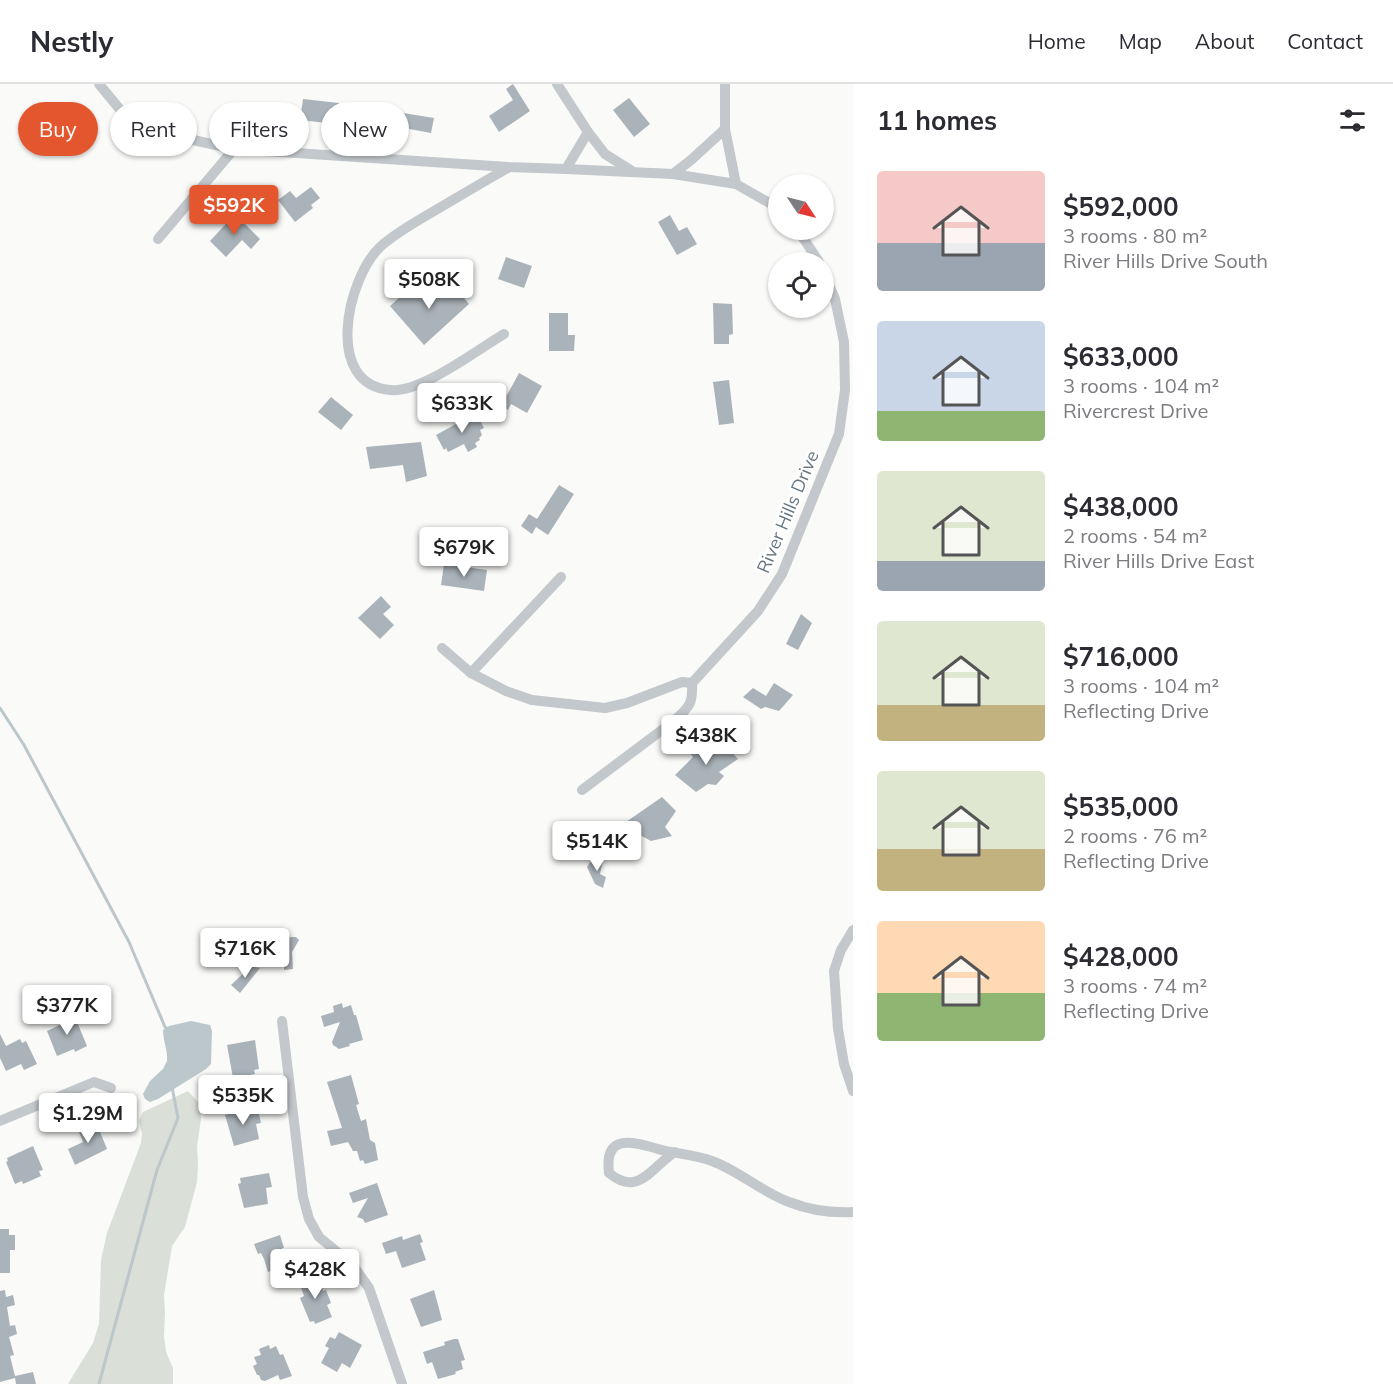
<!DOCTYPE html>
<html lang="en">
<head>
<meta charset="utf-8">
<style>
	:root { --surface:#fff; --page:#f7f7f7; --text:#2b2b33; --muted:#7c7c81; --line:#e1e1e2; --accent:#e4572e }
	body { margin:0; font-family:Mulish,sans-serif; background:var(--page); color:var(--text); height:100vh; display:flex; flex-direction:column; font-size:22px; white-space:nowrap }
	* { box-sizing:border-box; margin:0 }
	p { font-size:20px; color:var(--muted) }
	.icon { flex:none; width:33px; height:33px; fill:none; stroke:currentColor; stroke-width:2; stroke-linecap:round; stroke-linejoin:round }
	.map { position:relative; flex:1; overflow:hidden }
	.panel { display:flex; flex-direction:column; background:var(--surface); width:540px }
	.panel>* { flex:none }
	.top-card { position:absolute; left:18px; top:18px; width:570px; height:54px; display:flex; gap:12px }
	.needle { width:39px; rotate:125deg }
	.fabs { position:absolute; left:768px; top:90px; display:grid; gap:12px }
	.fabs a { display:grid; place-items:center; width:66px; height:66px; border-radius:50%; background:var(--surface); box-shadow:0 2px 4px #0004; font-size:30px }
	.price { position:absolute; translate:-50% -51px; padding:0 14px; border-radius:6px; background:#fff; color:#222; font-size:20px; line-height:39px; filter:drop-shadow(0 2px 3px #0008) }
	.price::after { content:''; position:absolute; left:50%; top:36px; width:18px; height:14px; margin-left:-9px; background:inherit; clip-path:polygon(0 0,100% 0,50% 100%) }
	.price.on { background:var(--accent); color:#fff }
	ul { padding:0; list-style:none }
	li { display:flex; align-items:center; gap:18px; height:150px; padding:0 24px }
	li span { display:grid; place-items:center; flex:none; width:168px; height:120px; border-radius:6px; color:#555 }
	li>.icon { margin-inline-start:auto }
	span .icon { width:72px; height:72px; fill:#fffc; stroke-width:1 }
	li b { font-size:26px }
	h2 { display:flex; justify-content:space-between; align-items:center; height:72px; padding:0 24px; font-size:26px }
	.pill { padding:0 21px; border-radius:27px; background:var(--surface); box-shadow:0 2px 4px #0004; font-size:21px; line-height:54px }
	.pill.on { background:var(--accent); color:#fff }
	header { display:flex; align-items:center; gap:36px; box-sizing:border-box; height:84px; padding:0 30px; background:var(--surface); border-bottom:2px solid var(--line) }
	header strong { font-size:28px }
	nav { display:flex; gap:33px; margin-inline-start:auto; font-size:21px }
	main { display:flex; flex:1; min-height:0 }
	.map>svg:first-child { display:block }
	.green { fill:#dadfd7 }
	.water { fill:#bbc7cb }
	.lines { fill:none; stroke-linecap:round; stroke-linejoin:round }
	.stream { stroke:#bbc7cb; stroke-width:3 }
	.building { fill:#aab3b9 }
	.street { stroke:#c3c8cc; stroke-width:10 }
	.labels { text-anchor:middle; stroke-width:6; stroke-linejoin:round; paint-order:stroke }
	.street-label { font-size:18px; fill:#657683; stroke:#fff }
</style>
</head>
<body>
<header>
<strong>Nestly</strong>
<nav><a>Home</a><a>Map</a><a>About</a><a>Contact</a></nav>
</header>
<main>
<div class="map">
<svg width="853" height="1300" viewBox="0 0 853 1300">
	<rect width="100%" height="100%" fill="#fafaf8"/>
	<!-- green -->
	<polygon class="green" points="188,1007 200,1020 201,1035 197,1062 198,1080 197,1098 185,1143 172,1162 164,1211 165,1229 164,1252 166,1268 173,1284 173,1300 68,1300 93,1259 99,1240 101,1176 107,1149 141,1059 142,1049 139,1037 143,1028"/>
	<!-- water -->
	<path class="water" d="M191,937l19,4 2,6 -1,33 -5,5 -48,30 -8,3 -5,-3 -2,-5 7,-13 13,-12 4,-8c1,-11 -4,-20 -4,-31l6,-4z"/>
	<g class="lines">
		<!-- stream -->
		<g class="stream">
			<polyline points="0,624 24,661 129,858 165,943 169,946"/>
			<polyline points="99,1300 157,1086 178,1034 172,1003"/>
		</g>
	</g>
	<!-- building -->
	<g class="building">
		<polygon points="513,0 530,27 499,48 489,32 513,16 506,5"/>
		<polygon points="629,14 650,40 634,53 613,26"/>
		<polygon points="303,15 339,19 336,40 300,36"/>
		<polygon points="391,27 434,34 431,49 388,41"/>
		<polygon points="311,103 320,114 311,121 313,124 295,138 278,116 290,107 296,114"/>
		<polygon points="235,130 260,155 251,165 242,156 226,173 210,157"/>
		<polygon points="670,131 679,147 687,143 697,160 677,171 658,138"/>
		<polygon points="506,173 532,182 524,204 498,195"/>
		<polygon points="433,197 441,206 450,198 469,220 424,261 390,222 411,203 418,211"/>
		<polygon points="713,219 732,220 733,250 729,251 729,260 714,260"/>
		<polygon points="549,229 568,229 568,251 575,251 574,267 549,267"/>
		<polygon points="519,289 542,302 527,329 511,320 508,326 498,320 499,317 494,315 498,306 507,311"/>
		<polygon points="729,296 734,339 719,341 713,298"/>
		<polygon points="331,313 353,331 341,346 318,328"/>
		<polygon points="476,329 484,344 480,346 482,351 479,354 480,356 475,359 477,363 468,368 464,360 448,368 446,364 444,366 436,351"/>
		<polygon points="421,358 427,392 406,398 403,381 370,385 366,363"/>
		<polygon points="559,401 574,410 548,451 536,443 532,450 521,442 529,430 537,435"/>
		<polygon points="444,480 487,486 484,507 441,501"/>
		<polygon points="381,512 391,523 383,530 394,541 380,555 358,534"/>
		<polygon points="801,530 812,539 798,566 786,560"/>
		<polygon points="774,599 793,611 779,627 765,623 761,625 743,613 753,604 766,612"/>
		<polygon points="701,657 712,665 717,659 726,661 738,675 719,688 724,692 716,701 708,700 696,708 675,691 693,673 690,669"/>
		<polygon points="662,713 676,727 665,743 672,752 651,757 629,745 626,738"/>
		<polygon points="593,774 603,777 600,790 606,793 603,804 595,800 587,783"/>
		<polygon points="290,853 296,853 299,856 292,868 293,885 284,886 284,883 269,883 253,867 251,860 253,856 258,855 268,864 282,863"/>
		<polygon points="251,882 260,884 240,909 231,901"/>
		<polygon points="342,919 343,924 351,921 354,931 356,931 363,956 349,960 350,962 339,965 333,961 332,958 340,938 324,943 321,932 334,928 333,922"/>
		<polygon points="76,927 80,937 77,938 87,962 75,968 74,965 57,972 47,947 62,940 61,937 69,934 67,930"/>
		<polygon points="0,950 6,962 20,955 22,959 26,957 37,980 24,986 21,980 6,987 0,974"/>
		<polygon points="255,956 259,985 254,986 255,990 233,994 227,961"/>
		<polygon points="351,991 359,1020 356,1021 361,1037 366,1035 370,1056 375,1059 378,1076 365,1080 363,1076 360,1077 357,1067 353,1067 348,1058 331,1062 327,1047 342,1044 327,998"/>
		<polygon points="245,1025 246,1029 258,1026 261,1039 256,1040 259,1055 234,1062 225,1031"/>
		<polygon points="96,1038 107,1065 75,1081 68,1065 83,1058 78,1045"/>
		<polygon points="33,1062 43,1086 39,1087 41,1092 23,1100 22,1097 15,1100 6,1078 8,1077 7,1074"/>
		<polygon points="269,1089 272,1103 266,1104 268,1120 244,1124 238,1100 241,1099 240,1094"/>
		<polygon points="377,1099 388,1131 365,1139 363,1135 357,1133 368,1114 353,1119 349,1109"/>
		<polygon points="0,1145 9,1145 9,1151 15,1151 15,1166 10,1166 10,1189 0,1189"/>
		<polygon points="420,1150 423,1158 420,1159 426,1176 402,1184 396,1167 386,1170 382,1159 402,1152 403,1156"/>
		<polygon points="280,1151 284,1164 282,1164 286,1176 284,1177 285,1182 268,1188 264,1175 261,1169 258,1170 254,1160"/>
		<polygon points="317,1191 323,1207 326,1206 331,1219 327,1221 332,1233 315,1240 314,1237 310,1238 300,1214 304,1212 299,1198"/>
		<polygon points="5,1206 6,1213 13,1211 15,1221 7,1223 10,1242 15,1241 17,1250 9,1253 14,1271 10,1272 15,1292 33,1288 36,1300 16,1300 15,1294 0,1298 0,1207"/>
		<polygon points="434,1206 442,1236 421,1243 410,1215"/>
		<polygon points="339,1248 362,1261 350,1284 342,1279 337,1288 321,1279 329,1264 325,1262 330,1253 335,1255"/>
		<polygon points="454,1255 458,1255 465,1276 461,1277 463,1285 455,1288 456,1290 438,1295 432,1278 427,1280 423,1268 445,1261 444,1258"/>
		<polygon points="269,1261 270,1265 276,1262 280,1271 283,1270 292,1292 280,1296 278,1291 265,1297 261,1296 259,1291 257,1291 253,1282 257,1280 254,1273 261,1271 259,1265"/>
	</g>
	<g class="lines">
		<!-- street -->
		<g class="street">
			<polyline points="99,0 127,34 152,47 234,65 508,83 566,85 588,48"/>
			<polyline points="557,0 588,48 605,70 632,87"/>
			<polyline points="725,0 725,45 736,100 778,124"/>
			<polyline points="566,85 673,90 691,76 725,45"/>
			<polyline points="673,90 736,100"/>
			<polyline points="798,146 819,178"/>
			<polyline points="158,155 234,65"/>
			<path d="M504,250c-27,16 -83,59 -113,56 -68,-5 -44,-111 -11,-143 14,-13 32,-23 49,-33 26,-15 52,-31 79,-46"/>
			<polyline points="442,564 471,589 506,607 532,616 605,624 627,619 682,598 692,599"/>
			<polyline points="471,589 561,493"/>
			<polyline points="692,599 758,527 782,490 839,350 845,306 844,258 835,215 824,189"/>
			<path d="M582,706l92,-69c15,-14 19,-16 18,-38"/>
			<polyline points="853,846 841,866 834,887 838,945 844,980 853,1007"/>
			<polyline points="282,937 303,1113 309,1135 319,1153 352,1180 369,1204 402,1300"/>
			<polyline points="0,1037 94,998 111,1004"/>
			<path d="M675,1068c-23,14 -36,46 -66,21 -5,-39 22,-32 49,-24 17,5 36,5 54,12 27,10 50,31 77,41 20,8 43,11 64,10"/>
		</g>
	</g>
	<g class="labels">
		<!-- street labels -->
		<g class="street-label">
			<text transform="translate(788 428) rotate(-67)" y="6">River Hills Drive</text>
		</g>
	</g>
</svg>
<div class="fabs">
<a><svg class="needle" viewBox="-14 -14 28 28"><path d="M0-13l5 13h-10z" fill="#e53935"/><path d="M0 13l5-13h-10z" fill="#7c7c81"/></svg></a>
<a><svg class="icon" aria-label="locate" viewBox="0 0 24 24"><circle cx="12" cy="12" r="6"/><path d="M12 2v4M12 18v4M2 12h4M18 12h4"/></svg></a>
</div>
<b class="price on" style="left:234px;top:152px">$592K</b>
<b class="price" style="left:429px;top:226px">$508K</b>
<b class="price" style="left:462px;top:350px">$633K</b>
<b class="price" style="left:464px;top:494px">$679K</b>
<b class="price" style="left:706px;top:682px">$438K</b>
<b class="price" style="left:597px;top:788px">$514K</b>
<b class="price" style="left:245px;top:895px">$716K</b>
<b class="price" style="left:67px;top:952px">$377K</b>
<b class="price" style="left:243px;top:1042px">$535K</b>
<b class="price" style="left:88px;top:1060px">$1.29M</b>
<b class="price" style="left:315px;top:1216px">$428K</b>
<div class="top-card">
<a class="pill on">Buy</a>
<a class="pill">Rent</a>
<a class="pill">Filters</a>
<a class="pill">New</a>
</div>
</div>
<section class="panel">
<h2>11 homes<svg class="icon" aria-label="filters" viewBox="0 0 24 24"><path d="M4 7h16M4 17h16"/><circle cx="9" cy="7" r="2"/><circle cx="15" cy="17" r="2"/></svg></h2>
<ul>
<li><span style="background:linear-gradient(#f6c9c9 60%,#9aa5b1 0)"><svg class="icon" aria-label="home" viewBox="0 0 24 24"><path d="M3 11l9-7 9 7M6 9v11h12V9"/></svg></span><div><b>$592,000</b><p>3 rooms · 80 m²</p><p>River Hills Drive South</p></div></li>
<li><span style="background:linear-gradient(#c9d6e8 75%,#8fb573 0)"><svg class="icon" aria-label="home" viewBox="0 0 24 24"><path d="M3 11l9-7 9 7M6 9v11h12V9"/></svg></span><div><b>$633,000</b><p>3 rooms · 104 m²</p><p>Rivercrest Drive</p></div></li>
<li><span style="background:linear-gradient(#dfe7d0 75%,#9aa5b1 0)"><svg class="icon" aria-label="home" viewBox="0 0 24 24"><path d="M3 11l9-7 9 7M6 9v11h12V9"/></svg></span><div><b>$438,000</b><p>2 rooms · 54 m²</p><p>River Hills Drive East</p></div></li>
<li><span style="background:linear-gradient(#dfe7d0 70%,#c2b280 0)"><svg class="icon" aria-label="home" viewBox="0 0 24 24"><path d="M3 11l9-7 9 7M6 9v11h12V9"/></svg></span><div><b>$716,000</b><p>3 rooms · 104 m²</p><p>Reflecting Drive</p></div></li>
<li><span style="background:linear-gradient(#dfe7d0 65%,#c2b280 0)"><svg class="icon" aria-label="home" viewBox="0 0 24 24"><path d="M3 11l9-7 9 7M6 9v11h12V9"/></svg></span><div><b>$535,000</b><p>2 rooms · 76 m²</p><p>Reflecting Drive</p></div></li>
<li><span style="background:linear-gradient(#ffd9b3 60%,#8fb573 0)"><svg class="icon" aria-label="home" viewBox="0 0 24 24"><path d="M3 11l9-7 9 7M6 9v11h12V9"/></svg></span><div><b>$428,000</b><p>3 rooms · 74 m²</p><p>Reflecting Drive</p></div></li>
</ul>
</section>
</main>
</body>
</html>
